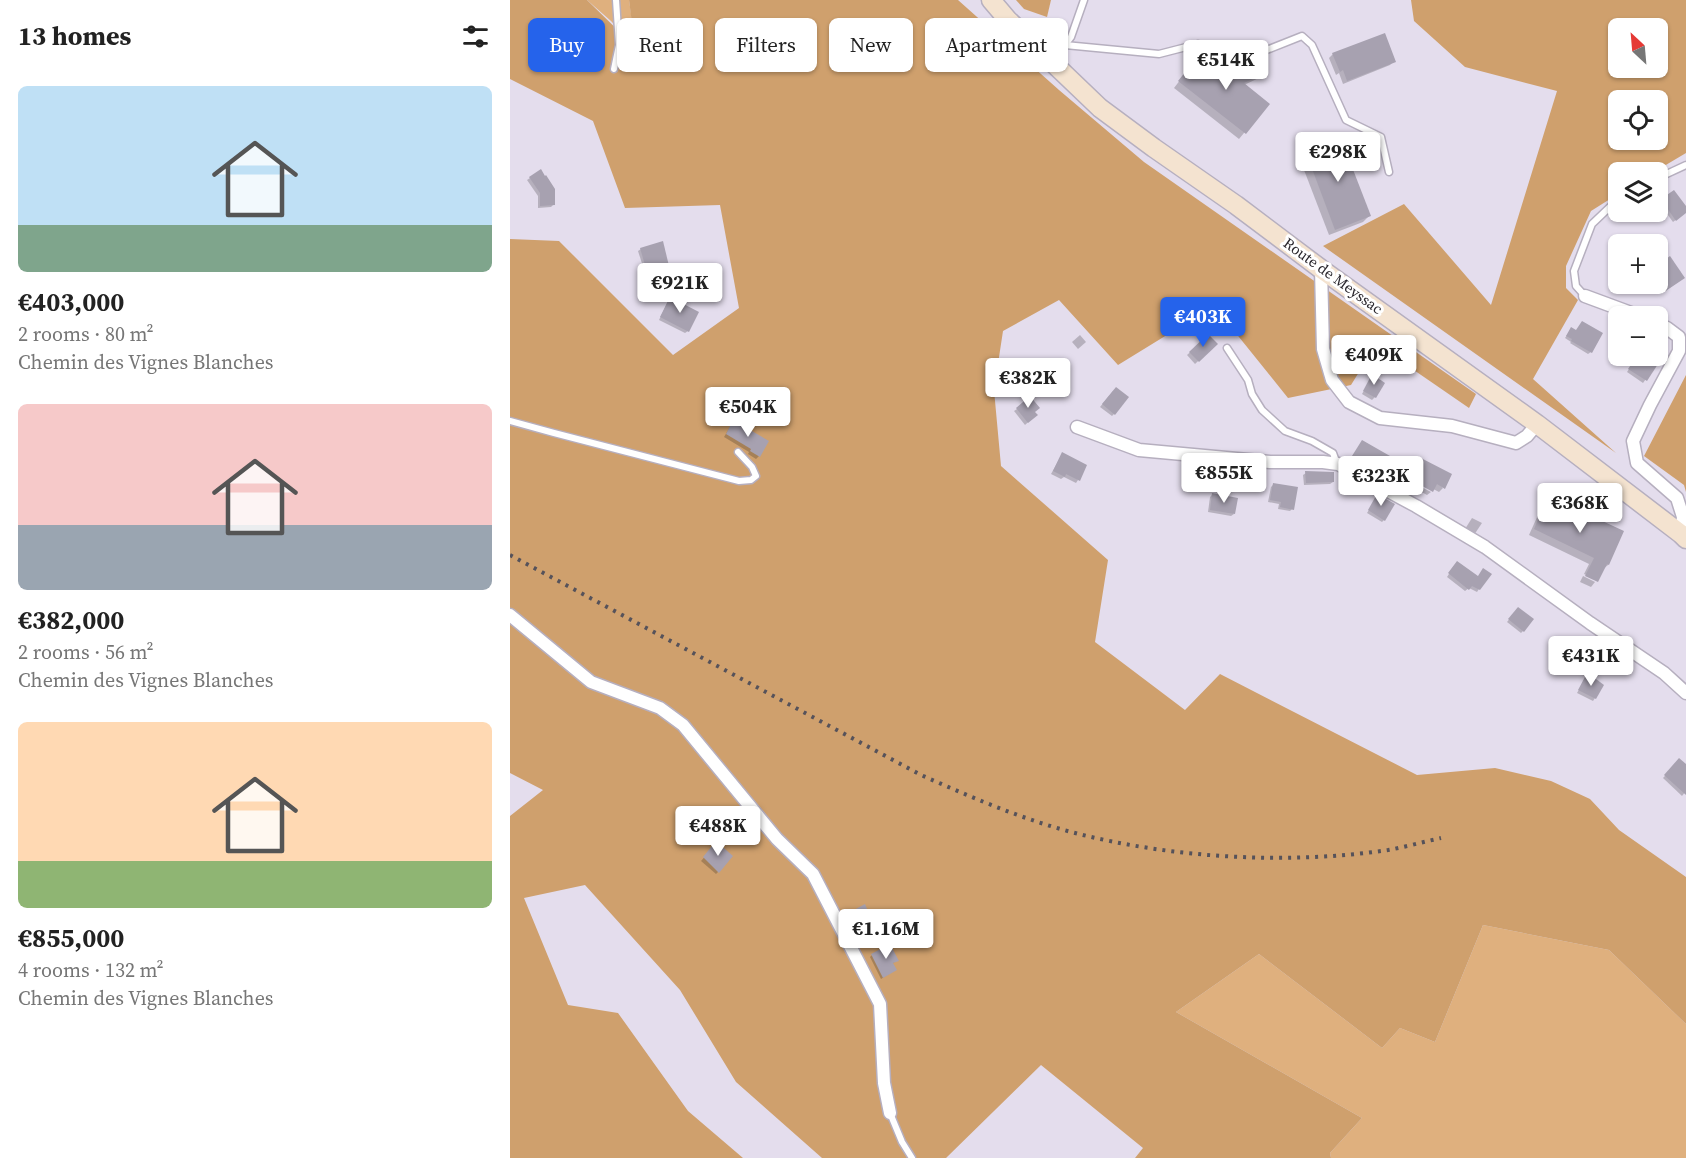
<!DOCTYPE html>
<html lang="en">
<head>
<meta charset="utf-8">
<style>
	:root { --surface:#fff; --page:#f2f2f2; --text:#222; --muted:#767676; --accent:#2563eb }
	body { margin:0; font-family:"Source Serif 4",serif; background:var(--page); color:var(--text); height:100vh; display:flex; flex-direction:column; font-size:22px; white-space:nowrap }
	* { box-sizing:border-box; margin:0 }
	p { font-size:20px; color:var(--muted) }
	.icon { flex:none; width:33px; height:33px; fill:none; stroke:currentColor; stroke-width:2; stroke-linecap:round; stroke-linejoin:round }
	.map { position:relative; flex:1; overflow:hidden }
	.details { display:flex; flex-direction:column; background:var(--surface); width:510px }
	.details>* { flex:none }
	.hud { position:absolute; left:18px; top:18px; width:570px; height:54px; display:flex; gap:12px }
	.needle { width:39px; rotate:334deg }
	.fabs { position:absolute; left:1098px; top:18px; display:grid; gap:12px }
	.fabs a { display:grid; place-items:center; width:60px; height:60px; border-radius:9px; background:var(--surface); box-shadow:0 2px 4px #0004; font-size:30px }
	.price { position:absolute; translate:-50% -51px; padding:0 14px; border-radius:6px; background:#fff; color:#222; font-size:20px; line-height:39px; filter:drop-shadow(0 2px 3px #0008) }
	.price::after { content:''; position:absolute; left:50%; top:36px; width:18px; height:14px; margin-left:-9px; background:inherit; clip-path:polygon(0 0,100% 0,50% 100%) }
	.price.active { background:var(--accent); color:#fff }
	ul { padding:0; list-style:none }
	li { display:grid; align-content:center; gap:12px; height:318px; padding:0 18px }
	li span { display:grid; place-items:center; height:186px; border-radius:9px; color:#555 }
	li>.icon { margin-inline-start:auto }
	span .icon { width:108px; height:108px; fill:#fffc; stroke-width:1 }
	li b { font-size:26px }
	h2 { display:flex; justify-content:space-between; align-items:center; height:72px; padding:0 18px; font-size:26px }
	.tag { padding:0 21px; border-radius:9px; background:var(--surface); box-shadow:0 2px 4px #0004; font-size:21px; line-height:54px }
	.tag.active { background:var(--accent); color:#fff }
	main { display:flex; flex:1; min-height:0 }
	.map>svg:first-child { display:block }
	.green { fill:#dfb07e }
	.forest { fill:#cfa06d; fill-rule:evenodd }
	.shadow { fill:#0003 }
	.building { fill:#a7a1b0 }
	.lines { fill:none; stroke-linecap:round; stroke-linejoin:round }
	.service-casing { stroke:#b6afbf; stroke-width:9 }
	.minor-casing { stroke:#b6afbf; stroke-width:15 }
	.secondary-casing { stroke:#b6afbf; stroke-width:21 }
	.service { stroke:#fff; stroke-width:6 }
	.minor { stroke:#fff; stroke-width:12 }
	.secondary { stroke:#f4e3d0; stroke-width:18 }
	.rail { stroke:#56525a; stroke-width:4; stroke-dasharray:3 6; stroke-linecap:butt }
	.labels { text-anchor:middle; stroke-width:6; stroke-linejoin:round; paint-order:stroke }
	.street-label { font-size:15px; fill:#29262c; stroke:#fff }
</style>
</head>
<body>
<main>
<section class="details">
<h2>13 homes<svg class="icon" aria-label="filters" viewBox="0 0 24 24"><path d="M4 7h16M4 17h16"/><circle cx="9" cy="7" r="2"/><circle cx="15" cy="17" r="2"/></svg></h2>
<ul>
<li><span style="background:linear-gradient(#bfe0f5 75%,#7fa58c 0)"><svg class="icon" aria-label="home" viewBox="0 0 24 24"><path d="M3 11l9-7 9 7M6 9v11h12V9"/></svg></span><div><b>€403,000</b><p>2 rooms · 80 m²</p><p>Chemin des Vignes Blanches</p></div></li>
<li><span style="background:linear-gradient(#f6c9c9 65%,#9aa5b1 0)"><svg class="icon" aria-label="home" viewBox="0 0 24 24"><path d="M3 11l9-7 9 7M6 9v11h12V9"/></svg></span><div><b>€382,000</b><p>2 rooms · 56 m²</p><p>Chemin des Vignes Blanches</p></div></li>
<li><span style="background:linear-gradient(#ffd9b3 75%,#8fb573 0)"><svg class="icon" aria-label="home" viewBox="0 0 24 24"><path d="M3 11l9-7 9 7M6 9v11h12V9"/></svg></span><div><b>€855,000</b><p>4 rooms · 132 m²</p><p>Chemin des Vignes Blanches</p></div></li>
</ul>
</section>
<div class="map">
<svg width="1176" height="1158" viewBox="0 0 1176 1158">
	<rect width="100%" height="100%" fill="#e4dded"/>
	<!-- green -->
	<g class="green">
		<polygon points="77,0 119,0 126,48 101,21"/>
		<polygon points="973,925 1099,950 1176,1024 1176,1158 821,1158 820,1153 852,1118 666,1012 749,954 872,1048 890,1028 925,1042"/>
	</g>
	<!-- forest -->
	<g class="forest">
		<polygon points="0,0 77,0 125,47 119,0 448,0 549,90 634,162 966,394 959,408 898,366 859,356 841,385 778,398 704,306 608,365 549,300 493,331 484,390 491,466 598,560 585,642 675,710 710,674 907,775 985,768 1041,781 1080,799 1109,830 1176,877 1176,1024 1099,950 973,925 925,1042 890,1028 872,1048 749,954 666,1012 852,1118 820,1153 821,1158 625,1158 633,1148 531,1065 436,1158 312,1158 226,1082 170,990 75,885 14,898 58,1005 108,1013 178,1111 233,1158 0,1158 0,816 33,790 0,773 0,239 49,241 163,355 229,308 210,205 115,208 83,121 0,79"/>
		<polygon points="506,0 541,0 537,17 514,9"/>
		<path d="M901,0h275v153l-32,19h-36v22l-27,17 -25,55v22l12,12 -45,79 83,74 -293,-207 81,-42 87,101 66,-214 -92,-24 -51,-46zM1108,28h40v40h-40zM1108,100h40v40h-40z"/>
		<polygon points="1176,375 1176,492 1174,485 1134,456"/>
	</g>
	<!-- shadow -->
	<g class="shadow">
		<polygon points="823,54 884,61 880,65 833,84 829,73 826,75 819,58"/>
		<polygon points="687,58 725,79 757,71 751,77 734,85 758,104 729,139 664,88"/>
		<polygon points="829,138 859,216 853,222 819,235 789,157 795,151"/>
		<polygon points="20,178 44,204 41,207 28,208 28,196 17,180"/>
		<polygon points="1164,192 1176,208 1176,212 1163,222 1149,203"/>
		<polygon points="131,249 158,265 155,268 135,273 128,251"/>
		<polygon points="1160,258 1174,278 1151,294 1144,284 1148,284 1148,267"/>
		<polygon points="158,301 178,331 175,333 149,320"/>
		<polygon points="1061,329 1081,352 1078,354 1060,343 1061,342 1055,338"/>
		<polygon points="570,335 576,342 568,349 562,342"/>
		<polygon points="698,336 706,344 685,364 677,355"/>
		<polygon points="1128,356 1132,356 1146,365 1133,383 1117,372"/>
		<polygon points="862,376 865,397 862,400 852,394"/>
		<polygon points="603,391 604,414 602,416 590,407"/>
		<polygon points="507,409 523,412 526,415 515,425 504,411"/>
		<polygon points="223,422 249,456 246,459 238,454 239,452 214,437"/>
		<polygon points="853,441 899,469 907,457 933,488 929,492 888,471 886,474 921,492 917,495 890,480 885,486 878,482 877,483 839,461"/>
		<polygon points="552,454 568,480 566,483 554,477 551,479 541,474"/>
		<polygon points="796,473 823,482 820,484 794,485 793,475"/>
		<polygon points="763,485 782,509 780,511 768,509 769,504 758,502 761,487"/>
		<polygon points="703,494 724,514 721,516 698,512 700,497"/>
		<polygon points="866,498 874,520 872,522 857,513"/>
		<polygon points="1039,498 1112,531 1098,565 1092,570 1087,580 1074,574 1079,564 1019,535 1033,504"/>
		<polygon points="962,518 972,523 964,535 955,529"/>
		<polygon points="944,566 967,577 969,589 967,592 959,588 955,591 937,577"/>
		<polygon points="1073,576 1085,582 1081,587 1070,582"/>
		<polygon points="1006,611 1013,631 1011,633 997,622"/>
		<polygon points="1076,677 1085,698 1083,701 1067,693"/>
		<polygon points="1170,760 1176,766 1176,791 1172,796 1153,778"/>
		<polygon points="204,846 208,872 206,874 191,861"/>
		<polygon points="341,913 361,923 347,931 339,915"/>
		<polygon points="362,955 387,960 382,964 385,970 371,979 360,957"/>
	</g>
	<!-- building -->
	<g class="building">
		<polygon points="875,33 886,62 837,81 833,70 830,72 822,53"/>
		<polygon points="692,51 726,77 754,63 758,72 734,83 760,104 736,134 668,81"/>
		<polygon points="830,136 861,216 825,230 795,150"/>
		<polygon points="31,169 35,176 36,175 45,189 45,205 30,206 30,193 19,177"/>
		<polygon points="1164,190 1176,206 1176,213 1166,221 1151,199"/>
		<polygon points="153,241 159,266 137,272 130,248"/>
		<polygon points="1160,256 1175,278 1154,292 1148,283 1148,265"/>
		<polygon points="160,297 189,312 179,332 150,317"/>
		<polygon points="1072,321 1093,333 1082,353 1061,341 1062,339 1056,336 1061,327 1066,330"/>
		<polygon points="698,334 708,344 689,362 679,352"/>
		<polygon points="1127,356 1135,356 1148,364 1137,381 1118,369"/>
		<polygon points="862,374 875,383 866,398 853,391"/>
		<polygon points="606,387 619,397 605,415 592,404"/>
		<polygon points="520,396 530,408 525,412 528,415 518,423 506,408"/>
		<polygon points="223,420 259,441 250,457 240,451 241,449 216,434"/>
		<polygon points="852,440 901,468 907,456 942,474 935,489 927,484 923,492 894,476 890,482 883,478 882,480 842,456"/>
		<polygon points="552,452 577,465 570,481 556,474 555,477 543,471"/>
		<polygon points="795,471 824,472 824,482 796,483"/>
		<polygon points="763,483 788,487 784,510 770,507 771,502 760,500"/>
		<polygon points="702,493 728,498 725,514 700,510"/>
		<polygon points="867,494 885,504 875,521 858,510"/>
		<polygon points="1038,496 1114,531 1099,565 1097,564 1088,582 1075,576 1084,558 1024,529"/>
		<polygon points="947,561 968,576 973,568 982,574 970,590 962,586 959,590 938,573"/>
		<polygon points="1008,607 1024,619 1014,632 998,619"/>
		<polygon points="1076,675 1086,679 1094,685 1086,699 1068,690"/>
		<polygon points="1169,758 1176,764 1176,795 1154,775"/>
		<polygon points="206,841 223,856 209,873 193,857"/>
		<polygon points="355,904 363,923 350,930 340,912"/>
		<polygon points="380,944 389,961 383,963 387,970 373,978 361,954"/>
	</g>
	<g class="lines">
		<!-- service casing -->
		<g class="service-casing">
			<g id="service">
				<polyline points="530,45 555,45 649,54 688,44 739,57 792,36 802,45 836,120 871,137 879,172"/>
				<polyline points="555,45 561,37 574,0"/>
				<polyline points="104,69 109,45 106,0"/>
				<polyline points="1148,178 1176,165"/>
				<polyline points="1075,296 1066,286 1064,271 1082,224 1103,204 1108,201"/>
				<polyline points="717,348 738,380 742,394 752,410 775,431 802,441 823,453 827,464"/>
				<polyline points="0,421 44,433 229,481 241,480 246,476 242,467 228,452"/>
				<polyline points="380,1113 392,1142 402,1158"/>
			</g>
		</g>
		<!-- minor casing -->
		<g class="minor-casing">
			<g id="minor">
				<polyline points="811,269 813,349 822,380 839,402 870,418 942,426 1006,443 1017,436 1027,424"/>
				<polyline points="1075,296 1129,316"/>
				<polyline points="1148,324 1157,328 1169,337 1169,351 1140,405 1123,441 1127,463 1167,498 1173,517 1171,534"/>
				<polyline points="567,427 629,450 760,462 813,462 828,464 906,506 975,547 1080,623 1154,673 1176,693"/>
				<polyline points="0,615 81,682 150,708 173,725 267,839 303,874 370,1004 374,1083 380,1113"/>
			</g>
		</g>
		<!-- secondary casing -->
		<g class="secondary-casing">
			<polyline id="secondary" points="481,0 498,20 590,108 644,148 726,205 811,269 1027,424 1171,534 1176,539"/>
		</g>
		<!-- service -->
		<use href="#service" class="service"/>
		<!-- minor -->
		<use href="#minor" class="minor"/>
		<!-- secondary -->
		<use href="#secondary" class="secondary"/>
		<!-- rail -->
		<path class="rail" d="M0,555l411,220c50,22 100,44 154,58 97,25 213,32 313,17 17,-3 35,-8 53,-12"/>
	</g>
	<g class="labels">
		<!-- street labels -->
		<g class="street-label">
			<text transform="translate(823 276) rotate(36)" y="5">Route de Meyssac</text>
		</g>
	</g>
</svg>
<div class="fabs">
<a><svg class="needle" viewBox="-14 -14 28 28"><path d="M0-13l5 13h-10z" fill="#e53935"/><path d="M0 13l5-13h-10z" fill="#767676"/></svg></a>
<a><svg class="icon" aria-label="locate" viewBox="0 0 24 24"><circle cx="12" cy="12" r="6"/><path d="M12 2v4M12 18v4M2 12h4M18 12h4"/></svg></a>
<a><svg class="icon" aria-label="layers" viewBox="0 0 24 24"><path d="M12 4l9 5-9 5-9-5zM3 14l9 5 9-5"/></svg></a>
<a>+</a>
<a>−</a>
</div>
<b class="price" style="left:716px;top:91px">€514K</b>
<b class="price" style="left:828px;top:183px">€298K</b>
<b class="price" style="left:170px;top:314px">€921K</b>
<b class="price active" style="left:693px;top:348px">€403K</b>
<b class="price" style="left:864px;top:386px">€409K</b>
<b class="price" style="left:518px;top:409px">€382K</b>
<b class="price" style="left:238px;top:438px">€504K</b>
<b class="price" style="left:714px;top:504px">€855K</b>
<b class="price" style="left:871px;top:507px">€323K</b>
<b class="price" style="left:1070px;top:534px">€368K</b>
<b class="price" style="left:1081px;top:687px">€431K</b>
<b class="price" style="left:208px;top:857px">€488K</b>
<b class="price" style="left:376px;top:960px">€1.16M</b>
<div class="hud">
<a class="tag active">Buy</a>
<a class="tag">Rent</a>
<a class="tag">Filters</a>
<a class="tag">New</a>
<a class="tag">Apartment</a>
</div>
</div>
</main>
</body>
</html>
